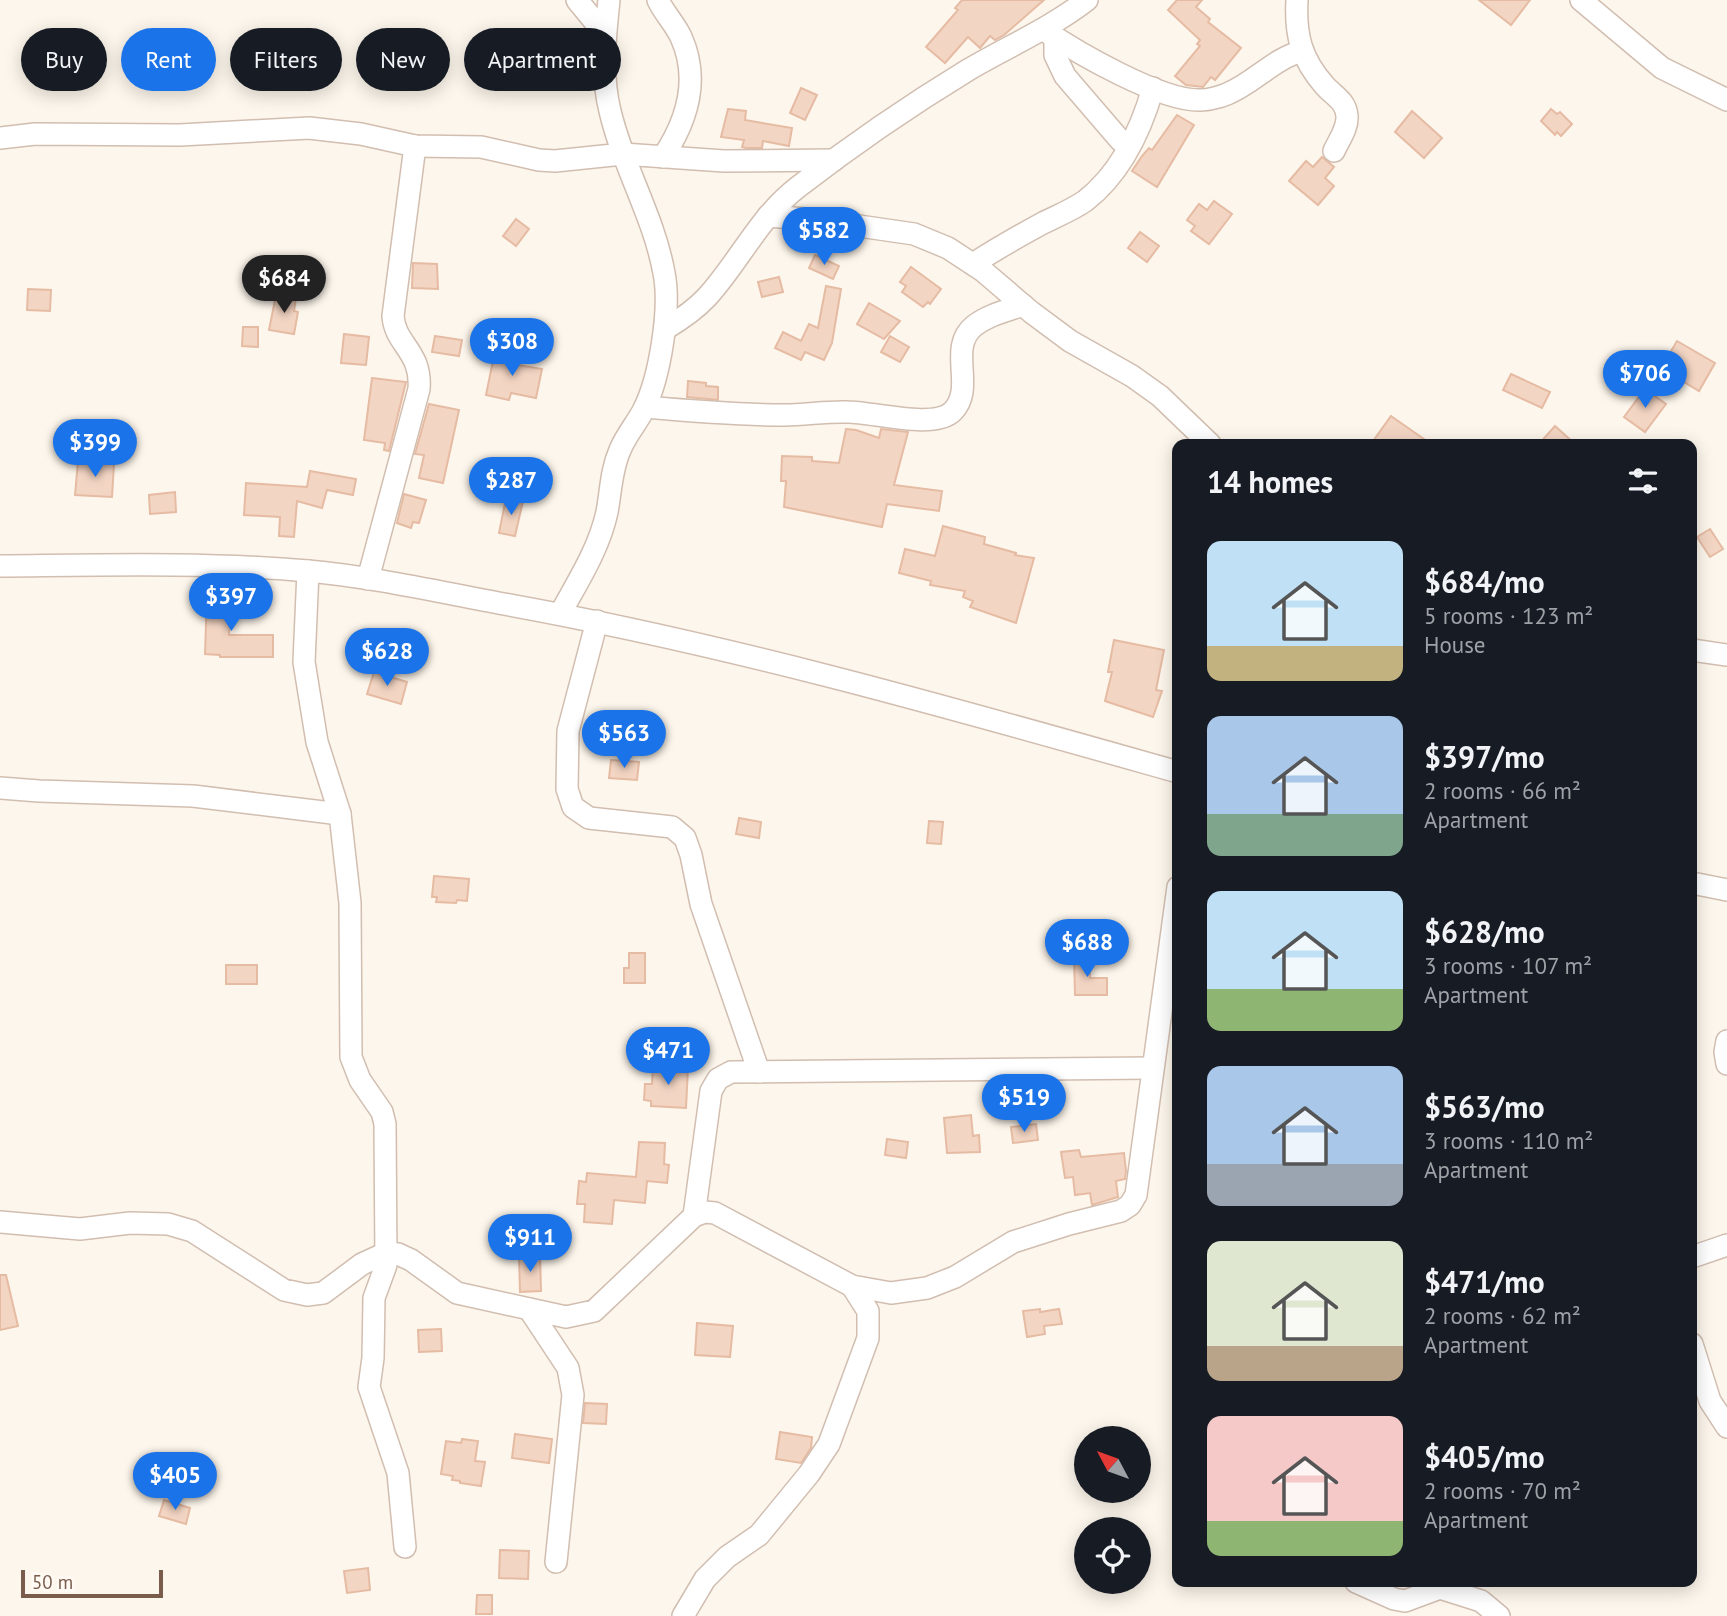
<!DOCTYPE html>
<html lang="en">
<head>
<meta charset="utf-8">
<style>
	:root { --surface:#171b24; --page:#20242c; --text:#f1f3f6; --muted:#9ea1a6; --accent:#1a73e8 }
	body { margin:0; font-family:"PT Sans",sans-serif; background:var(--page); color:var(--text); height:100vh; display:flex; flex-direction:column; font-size:26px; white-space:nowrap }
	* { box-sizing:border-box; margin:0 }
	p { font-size:23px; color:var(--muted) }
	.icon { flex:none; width:38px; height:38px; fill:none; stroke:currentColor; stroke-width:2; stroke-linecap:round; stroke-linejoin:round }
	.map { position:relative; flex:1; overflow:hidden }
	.side { position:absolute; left:1172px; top:439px; width:525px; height:1148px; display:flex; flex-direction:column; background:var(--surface); border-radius:14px; box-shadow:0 4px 18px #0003 }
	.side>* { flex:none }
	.hud { position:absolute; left:21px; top:28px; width:665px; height:63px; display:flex; gap:14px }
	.needle { width:46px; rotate:311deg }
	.fabs { position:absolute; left:1074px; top:1426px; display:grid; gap:14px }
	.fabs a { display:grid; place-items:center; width:77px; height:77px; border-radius:50%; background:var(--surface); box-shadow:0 4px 18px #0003; font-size:35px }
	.scale { position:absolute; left:21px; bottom:18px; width:142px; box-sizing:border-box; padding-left:7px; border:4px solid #7a5c4d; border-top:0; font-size:19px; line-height:24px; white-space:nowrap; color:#7a5c4d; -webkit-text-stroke:5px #fffaf3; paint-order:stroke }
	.price { position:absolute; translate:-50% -60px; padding:0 16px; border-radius:24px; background:var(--accent); color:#fff; font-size:23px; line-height:46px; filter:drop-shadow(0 2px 4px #0008) }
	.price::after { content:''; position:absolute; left:50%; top:42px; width:21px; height:16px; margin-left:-10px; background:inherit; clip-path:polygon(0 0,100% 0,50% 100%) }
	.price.current { background:#222; color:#fff }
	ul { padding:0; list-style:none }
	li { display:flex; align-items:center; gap:21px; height:175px; padding:0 35px }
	li span { display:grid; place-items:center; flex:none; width:196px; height:140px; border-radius:14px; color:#555 }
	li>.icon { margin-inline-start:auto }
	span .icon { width:84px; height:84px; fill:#fffc; stroke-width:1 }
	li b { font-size:30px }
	h2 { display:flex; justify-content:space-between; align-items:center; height:84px; padding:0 35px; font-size:30px }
	.tag { padding:0 24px; border-radius:32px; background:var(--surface); box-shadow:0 4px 18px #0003; font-size:24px; line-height:63px }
	.tag.current { background:var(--accent); color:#fff }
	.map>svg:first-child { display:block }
	.building { fill:#f3d5c3; stroke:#e6bba3; stroke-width:2 }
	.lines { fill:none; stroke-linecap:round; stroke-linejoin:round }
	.street-casing { stroke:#d1beb0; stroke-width:24 }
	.street { stroke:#fff; stroke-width:21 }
</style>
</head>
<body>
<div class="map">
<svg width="1727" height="1616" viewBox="0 0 1727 1616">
	<rect width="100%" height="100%" fill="#fdf6ec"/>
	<!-- building -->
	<g class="building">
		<polygon points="962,0 1044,0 1004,35 995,40 990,36 980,48 968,37 945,63 926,47 958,10 955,8"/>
		<polygon points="1177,0 1202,0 1196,7 1210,19 1208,22 1241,48 1215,80 1211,77 1203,87 1186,85 1175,76 1200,46 1197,44 1200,40 1168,10"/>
		<polygon points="1479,0 1530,0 1511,25"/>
		<polygon points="801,88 817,95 805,120 790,113"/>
		<polygon points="728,109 746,111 745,120 792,128 789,146 763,141 762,148 746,148 742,147 744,140 721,137"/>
		<polygon points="1551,109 1557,114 1560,112 1572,124 1561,136 1557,132 1555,135 1541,121"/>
		<polygon points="1412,111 1442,138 1424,158 1395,132"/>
		<polygon points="1177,115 1194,125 1157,187 1132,171 1142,156 1149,148 1152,150"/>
		<polygon points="1322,157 1334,167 1325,178 1334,186 1318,205 1289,181 1306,161 1313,167"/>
		<polygon points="1214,201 1232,214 1209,244 1191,231 1195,226 1187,220 1199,204 1207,210"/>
		<polygon points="516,219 529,229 516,246 503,236"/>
		<polygon points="1140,232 1159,246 1147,262 1128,248"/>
		<polygon points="815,255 839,266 833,279 809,268"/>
		<polygon points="413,263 437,264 438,289 412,288"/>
		<polygon points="911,267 941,289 930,304 928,302 923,307 902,292 906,286 900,282"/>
		<polygon points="779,277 783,292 762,297 758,282"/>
		<polygon points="826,286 841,289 832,343 824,360 805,352 801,360 775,348 783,332 801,341 809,324 818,328"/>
		<polygon points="28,289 51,290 50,311 27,310"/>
		<polygon points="276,295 296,298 294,311 298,312 294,334 269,330"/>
		<polygon points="869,303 900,321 884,339 857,324"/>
		<polygon points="243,327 258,327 258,347 242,346"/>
		<polygon points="344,334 369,337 366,365 341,363"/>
		<polygon points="435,336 462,340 459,356 432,352"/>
		<polygon points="890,336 909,347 900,362 881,352"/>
		<polygon points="1677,341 1715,363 1699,391 1661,368"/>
		<polygon points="495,351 520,356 518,365 542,369 536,398 511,393 509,400 486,395"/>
		<polygon points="1511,374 1550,392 1542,408 1503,390"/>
		<polygon points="372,378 406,382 389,451 384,450 385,443 364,440"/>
		<polygon points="688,381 706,383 706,386 718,387 718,400 687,397"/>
		<polygon points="1645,389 1666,404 1645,432 1624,417"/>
		<polygon points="429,404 459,410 443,483 419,478 424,455 415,454"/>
		<polygon points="1391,416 1431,444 1371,444"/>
		<polygon points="1555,426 1575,444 1539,444"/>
		<polygon points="846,429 856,430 879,438 881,429 908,432 894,485 942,491 939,511 887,504 882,527 784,507 786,481 781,481 782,456 812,457 812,461 839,463"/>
		<polygon points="78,461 114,464 112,497 75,495"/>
		<polygon points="310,471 356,479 353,495 327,490 322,508 297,501 294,537 279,536 280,517 244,515 246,483 307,487"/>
		<polygon points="175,492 176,512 150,514 149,495"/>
		<polygon points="404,494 426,500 419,523 413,522 411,528 397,523"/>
		<polygon points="506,498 523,501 515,536 499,533"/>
		<polygon points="943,526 985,537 984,544 1016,553 1015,555 1034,558 1016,623 970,607 973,601 963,597 965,591 930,585 931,581 899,573 905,549 935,556"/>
		<polygon points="1710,529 1723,549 1710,557 1697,537"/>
		<polygon points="207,593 233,595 229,635 273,635 273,657 220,657 220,655 205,654"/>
		<polygon points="1114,640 1164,650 1156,690 1162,691 1153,717 1105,701 1112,672 1108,672"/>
		<polygon points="374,672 407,682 401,704 367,694"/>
		<polygon points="611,760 639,762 637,780 609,778"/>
		<polygon points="739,818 761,822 759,838 736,834"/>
		<polygon points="929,821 943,822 941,844 927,843"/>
		<polygon points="434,876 469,879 467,901 457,900 456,903 436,902 437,897 432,897"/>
		<polygon points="629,953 645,953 645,983 624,983 624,968 629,968"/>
		<polygon points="1074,956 1089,956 1090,978 1107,978 1107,995 1075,995"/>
		<rect x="226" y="965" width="31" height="19"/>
		<polygon points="653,1066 688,1068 686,1108 651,1106 651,1101 644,1100 645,1084 652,1084"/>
		<polygon points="971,1115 973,1136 979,1135 980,1152 947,1153 944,1118"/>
		<polygon points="1036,1124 1038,1140 1013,1143 1011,1127"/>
		<polygon points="887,1139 908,1142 906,1158 885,1155"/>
		<polygon points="639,1142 665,1143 664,1164 669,1165 667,1183 647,1181 645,1203 614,1200 612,1224 584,1222 585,1204 577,1204 579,1181 586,1182 587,1173 636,1177"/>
		<polygon points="1079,1150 1081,1157 1124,1153 1126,1171 1125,1179 1116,1181 1118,1197 1092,1205 1090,1193 1075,1195 1073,1177 1065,1178 1061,1152"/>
		<polygon points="540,1255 541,1291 520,1292 519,1256"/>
		<polygon points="0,1275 6,1275 18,1326 0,1330"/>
		<polygon points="1040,1309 1040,1312 1059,1309 1062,1324 1044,1326 1045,1334 1027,1337 1023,1311"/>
		<polygon points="697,1323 733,1326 730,1357 695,1355"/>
		<polygon points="441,1329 442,1351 419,1352 418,1330"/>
		<polygon points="585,1403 607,1404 606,1424 583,1423"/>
		<polygon points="780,1432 812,1437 811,1448 801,1463 776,1459"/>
		<polygon points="515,1434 552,1439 549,1463 512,1458"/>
		<polygon points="462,1439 478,1441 475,1461 485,1462 481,1486 460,1483 460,1481 452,1480 453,1476 441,1474 446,1441 461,1443"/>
		<polygon points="164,1500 190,1508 186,1524 159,1516"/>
		<polygon points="500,1550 529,1551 528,1579 499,1578"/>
		<polygon points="368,1568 370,1590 347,1593 344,1571"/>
		<polygon points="477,1595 492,1595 492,1614 476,1614"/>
	</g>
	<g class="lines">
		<!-- street casing -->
		<g class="street-casing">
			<g id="street">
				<polyline points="577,0 605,34"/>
				<path d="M658,0c6,13 17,24 23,37 19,42 6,84 -18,120"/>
				<path d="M1297,0c-2,35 4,59 28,86 9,10 21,15 22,30 1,12 -8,24 -13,35"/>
				<polyline points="1581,0 1662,68 1727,100"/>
				<path d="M1044,30c32,22 118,72 157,70 7,0 19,-3 26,-6 27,-11 46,-35 75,-43"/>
				<polyline points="1055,38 1055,55 1065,76 1120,140 1129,147"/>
				<polyline points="0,138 35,134 180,135 309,128 361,134 415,146 481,147 539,160 555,161 623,154 724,161 834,160"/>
				<polyline points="768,216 818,220 914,234 948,248 983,271 1031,312 1070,341 1132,376 1160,396 1210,444"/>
				<path d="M973,264c23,-15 46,-28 70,-41 14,-7 29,-13 42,-22 36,-28 56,-71 68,-113"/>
				<path d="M665,329c15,-9 30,-19 42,-32 32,-35 52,-80 91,-110 54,-42 111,-81 170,-117 41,-24 81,-41 119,-70"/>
				<path d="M645,407c46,4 93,8 139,8 22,0 43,-4 64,-3 25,0 87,18 105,-1 23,-24 -6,-63 21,-85 14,-11 32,-15 49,-21"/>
				<path d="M0,566c103,-1 205,-4 308,5 66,6 131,21 196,33 228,41 451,105 674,168"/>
				<polyline points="308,571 304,662 317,742 340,814 350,903 351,1057 360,1080 382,1112 385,1124 386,1265 374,1298 373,1358 369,1387 398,1473 405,1547"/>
				<path d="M368,579l51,-190c3,-38 -24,-44 -26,-73l22,-170"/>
				<path d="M560,614c18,-33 39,-65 47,-102 4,-21 4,-42 13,-62 6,-15 17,-27 24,-41 16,-32 27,-101 20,-136 -10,-56 -41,-106 -54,-162 -9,-36 -5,-74 -1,-111"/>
				<polyline points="597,621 568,731 567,789 573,807 589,818 672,827 685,838 691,855 701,904 759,1072"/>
				<polyline points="1692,650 1727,655"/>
				<polyline points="0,788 39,791 193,796 340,814"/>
				<polyline points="1692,883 1727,890"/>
				<polyline points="1727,1041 1725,1052 1727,1064"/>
				<polyline points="694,1216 711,1091 718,1079 731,1072 1153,1068"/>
				<polyline points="0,1222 80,1229 130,1223 168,1224 192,1231 284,1290 307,1295 323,1293 362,1264 386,1253 398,1254 411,1260 457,1293 566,1317 594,1311 694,1216 705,1212 715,1213 852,1286 891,1293 927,1288 955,1277 1013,1242 1069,1224 1121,1211 1130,1205 1136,1195 1178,887"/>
				<polyline points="1692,1257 1727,1245"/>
				<polyline points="529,1309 568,1368 573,1395 556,1562"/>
				<polyline points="1692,1344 1710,1401 1727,1427"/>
				<polyline points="1356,1582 1394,1599 1405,1601 1440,1588 1481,1601 1499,1616"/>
				<polyline points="683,1616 705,1579 727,1557 759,1535 809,1474 829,1444 868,1338 868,1311 852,1286"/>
			</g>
		</g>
		<!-- street -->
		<use href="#street" class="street"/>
	</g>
</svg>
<div class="fabs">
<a><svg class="needle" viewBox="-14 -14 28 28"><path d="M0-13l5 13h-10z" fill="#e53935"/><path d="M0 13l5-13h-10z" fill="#9ea1a6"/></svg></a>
<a><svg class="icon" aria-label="locate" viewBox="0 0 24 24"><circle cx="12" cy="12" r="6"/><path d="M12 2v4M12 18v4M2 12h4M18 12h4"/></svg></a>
</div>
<div class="scale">50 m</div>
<b class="price" style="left:824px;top:267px">$582</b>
<b class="price current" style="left:284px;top:315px">$684</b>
<b class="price" style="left:512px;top:378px">$308</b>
<b class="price" style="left:1645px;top:410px">$706</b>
<b class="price" style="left:95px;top:479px">$399</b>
<b class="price" style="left:511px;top:517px">$287</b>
<b class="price" style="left:231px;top:633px">$397</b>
<b class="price" style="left:387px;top:688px">$628</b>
<b class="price" style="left:624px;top:770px">$563</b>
<b class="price" style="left:1087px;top:979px">$688</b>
<b class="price" style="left:668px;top:1087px">$471</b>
<b class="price" style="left:1024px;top:1134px">$519</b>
<b class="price" style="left:530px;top:1274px">$911</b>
<b class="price" style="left:175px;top:1512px">$405</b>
<div class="hud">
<a class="tag">Buy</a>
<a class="tag current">Rent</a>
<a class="tag">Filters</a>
<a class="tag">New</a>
<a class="tag">Apartment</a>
</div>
<section class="side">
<h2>14 homes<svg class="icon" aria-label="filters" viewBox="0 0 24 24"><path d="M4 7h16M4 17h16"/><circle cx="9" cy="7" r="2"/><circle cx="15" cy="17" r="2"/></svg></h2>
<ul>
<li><span style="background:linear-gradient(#bfe0f5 75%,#c2b280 0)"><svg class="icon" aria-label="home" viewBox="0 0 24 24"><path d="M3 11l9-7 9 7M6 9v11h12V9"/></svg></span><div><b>$684/mo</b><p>5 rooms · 123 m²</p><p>House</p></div></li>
<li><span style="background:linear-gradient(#a9c7e8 70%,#7fa58c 0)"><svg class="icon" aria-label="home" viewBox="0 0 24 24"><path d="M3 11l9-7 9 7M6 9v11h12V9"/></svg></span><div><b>$397/mo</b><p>2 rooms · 66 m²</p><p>Apartment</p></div></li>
<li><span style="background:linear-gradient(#bfe0f5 70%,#8fb573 0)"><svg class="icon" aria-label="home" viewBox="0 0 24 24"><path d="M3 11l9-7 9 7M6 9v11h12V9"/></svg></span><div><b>$628/mo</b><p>3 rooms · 107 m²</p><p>Apartment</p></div></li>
<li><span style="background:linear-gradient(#a9c7e8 70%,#9aa5b1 0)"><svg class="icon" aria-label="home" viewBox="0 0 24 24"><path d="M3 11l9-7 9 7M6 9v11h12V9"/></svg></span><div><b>$563/mo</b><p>3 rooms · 110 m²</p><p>Apartment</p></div></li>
<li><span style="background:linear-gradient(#dfe7d0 75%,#b9a48a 0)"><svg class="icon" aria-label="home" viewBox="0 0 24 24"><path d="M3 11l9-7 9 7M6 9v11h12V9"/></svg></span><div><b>$471/mo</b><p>2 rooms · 62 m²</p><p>Apartment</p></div></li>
<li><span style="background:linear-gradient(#f6c9c9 75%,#8fb573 0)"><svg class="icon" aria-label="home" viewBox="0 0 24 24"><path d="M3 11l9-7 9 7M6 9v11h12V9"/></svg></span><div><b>$405/mo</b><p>2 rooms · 70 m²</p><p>Apartment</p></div></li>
</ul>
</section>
</div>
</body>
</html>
